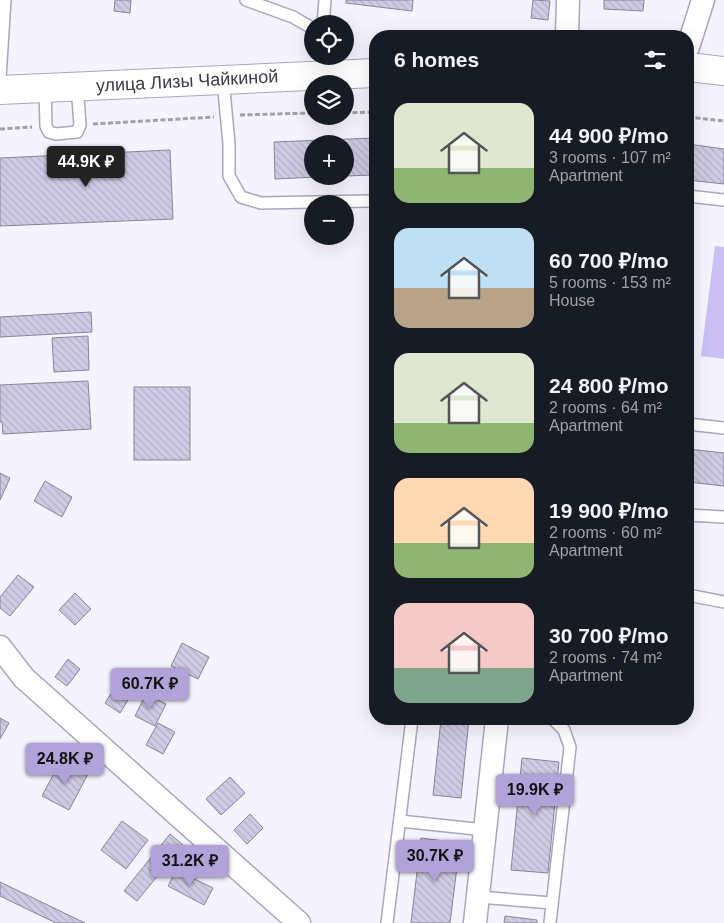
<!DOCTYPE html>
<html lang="en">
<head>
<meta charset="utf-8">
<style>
	:root { --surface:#171b24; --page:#20242c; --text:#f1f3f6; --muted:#9ea1a6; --accent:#b2a2da }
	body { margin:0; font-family:Helvetica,sans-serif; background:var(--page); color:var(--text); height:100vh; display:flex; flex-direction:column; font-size:19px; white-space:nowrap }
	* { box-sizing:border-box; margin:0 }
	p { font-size:16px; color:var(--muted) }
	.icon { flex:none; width:28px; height:28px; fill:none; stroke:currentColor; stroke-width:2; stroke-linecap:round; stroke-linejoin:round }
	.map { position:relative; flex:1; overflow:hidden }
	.drawer { position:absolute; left:369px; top:30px; width:325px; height:695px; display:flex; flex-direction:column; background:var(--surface); border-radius:20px; box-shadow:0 5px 20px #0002 }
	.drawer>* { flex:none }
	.buttons { position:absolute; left:304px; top:15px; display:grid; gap:10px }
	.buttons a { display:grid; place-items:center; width:50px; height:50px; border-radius:50%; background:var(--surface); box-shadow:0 5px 20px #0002; font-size:25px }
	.price { position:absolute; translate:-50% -42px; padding:0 11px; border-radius:5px; background:var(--accent); color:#111; font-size:16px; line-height:32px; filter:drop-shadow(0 1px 2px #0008) }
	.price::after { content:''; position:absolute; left:50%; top:30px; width:15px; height:11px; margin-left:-8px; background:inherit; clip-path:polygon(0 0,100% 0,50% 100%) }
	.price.selected { background:#222; color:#fff }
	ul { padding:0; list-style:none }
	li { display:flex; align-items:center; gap:15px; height:125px; padding:0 25px }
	li span { display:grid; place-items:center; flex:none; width:140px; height:100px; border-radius:15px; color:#555 }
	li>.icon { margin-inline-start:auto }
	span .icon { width:60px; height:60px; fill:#fffc; stroke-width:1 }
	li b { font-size:21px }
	h2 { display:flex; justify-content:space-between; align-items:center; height:60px; padding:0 25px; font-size:21px }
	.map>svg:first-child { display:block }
	.pitch { fill:#cac0f3 }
	.building { fill:url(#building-back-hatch); stroke:#88849a }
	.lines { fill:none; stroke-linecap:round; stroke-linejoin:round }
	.service-casing { stroke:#aaa6bd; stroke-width:14 }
	.minor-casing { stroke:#aaa6bd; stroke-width:25 }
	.tertiary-casing { stroke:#aaa6bd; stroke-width:30 }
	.path { stroke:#a2a0aa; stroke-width:3; stroke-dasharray:5 2.5; stroke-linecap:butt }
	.service { stroke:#fff; stroke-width:11 }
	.minor { stroke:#fff; stroke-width:22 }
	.tertiary { stroke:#fff; stroke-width:28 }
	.labels { text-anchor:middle; stroke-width:4; stroke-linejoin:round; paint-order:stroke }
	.street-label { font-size:18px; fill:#3c3b44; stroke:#fff }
</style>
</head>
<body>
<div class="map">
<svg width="724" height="923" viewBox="0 0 724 923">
	<defs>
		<pattern id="building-back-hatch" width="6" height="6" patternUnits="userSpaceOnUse" patternTransform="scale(1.25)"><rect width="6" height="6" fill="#cfcbe4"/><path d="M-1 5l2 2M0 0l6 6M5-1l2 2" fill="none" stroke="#b3afc5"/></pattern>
	</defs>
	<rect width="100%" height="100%" fill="#f5f3fd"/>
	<!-- pitch -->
	<polygon class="pitch" points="715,246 724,247 724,359 701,356"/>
	<!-- building -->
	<g class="building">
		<polygon points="115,0 131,0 130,13 114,11"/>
		<polygon points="346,0 413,0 412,11 346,3"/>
		<polygon points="533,0 550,1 548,20 531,18"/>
		<polygon points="604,0 644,0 643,11 604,9"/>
		<polygon points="375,138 375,175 345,176 345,144 312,144 312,176 337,176 275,179 274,142"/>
		<polygon points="688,144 724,149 724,184 688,180"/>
		<polygon points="170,150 173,219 0,226 0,158"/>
		<polygon points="91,312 92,332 0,337 0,317"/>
		<polygon points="88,336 89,370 54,372 52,338"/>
		<polygon points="88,381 91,429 3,434 2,422 0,422 0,385"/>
		<rect x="134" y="387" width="56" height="73"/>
		<polygon points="688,449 724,453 724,486 688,482"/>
		<polygon points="0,473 10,478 0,500"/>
		<polygon points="45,481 72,497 62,517 34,501"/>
		<polygon points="18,575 34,587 10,616 0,608 0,597"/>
		<polygon points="75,593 91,609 75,625 59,610"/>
		<polygon points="182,643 209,657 198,679 171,666"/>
		<polygon points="68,659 80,669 67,686 55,677"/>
		<polygon points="118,683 133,692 120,713 105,703"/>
		<polygon points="146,694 166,704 155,726 135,716"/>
		<polygon points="0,718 9,723 0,739"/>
		<polygon points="441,719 469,719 461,798 433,795"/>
		<polygon points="158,723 175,732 163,754 146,745"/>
		<polygon points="522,758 559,762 548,873 511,870"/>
		<polygon points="61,760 88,774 69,810 42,796"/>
		<polygon points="230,777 245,793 221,815 206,799"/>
		<polygon points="250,814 263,828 247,844 234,830"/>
		<polygon points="122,821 148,840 126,869 101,850"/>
		<polygon points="170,834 183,845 137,901 124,891"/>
		<polygon points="421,838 460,843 450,923 411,923"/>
		<polygon points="176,870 213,888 204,905 168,886"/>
		<polygon points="0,882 85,923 56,923 0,896"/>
		<polygon points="505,916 537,920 537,923 504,923"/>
	</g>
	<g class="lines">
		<!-- service casing -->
		<g class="service-casing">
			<g id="service">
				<polyline points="246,0 293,17 312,28"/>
				<polyline points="323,24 325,0"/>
				<polyline points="323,56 325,75"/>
				<polyline points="0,78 5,0"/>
				<polyline points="223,80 229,144 229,176 241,197 261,203 369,201"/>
				<polyline points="45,88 46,126 49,132 56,134 77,132 80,125 77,86"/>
				<polyline points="688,196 724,200"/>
				<polyline points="688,424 724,428"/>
				<polyline points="688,515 724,517"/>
				<polyline points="688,595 724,602"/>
				<polyline points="400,821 485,830"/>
				<polyline points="478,897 552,903"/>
				<polyline points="387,923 412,719"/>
				<polyline points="550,923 570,747 564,730 553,719"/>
			</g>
		</g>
		<!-- minor casing -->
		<g class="minor-casing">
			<g id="minor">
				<polyline points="567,36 568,0"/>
				<polyline points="688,47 703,0"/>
				<polyline points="0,647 24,678 299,923"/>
				<polyline points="475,923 497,719"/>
			</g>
		</g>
		<!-- tertiary casing -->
		<g class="tertiary-casing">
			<g id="tertiary">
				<polyline points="688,67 724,71"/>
				<polyline points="0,90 375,73"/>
			</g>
		</g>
		<!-- path -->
		<g class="path">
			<polyline points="345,113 375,112"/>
			<polyline points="240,115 312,113"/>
			<polyline points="688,117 724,121"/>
			<polyline points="93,124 214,117"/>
			<polyline points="0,129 32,127"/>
		</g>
		<!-- service -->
		<use href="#service" class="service"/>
		<!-- minor -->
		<use href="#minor" class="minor"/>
		<!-- tertiary -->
		<use href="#tertiary" class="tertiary"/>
	</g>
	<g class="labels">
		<!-- street labels -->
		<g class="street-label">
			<text transform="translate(187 81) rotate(-3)" y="6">улица Лизы Чайкиной</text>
		</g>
	</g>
</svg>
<div class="buttons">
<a><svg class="icon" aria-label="locate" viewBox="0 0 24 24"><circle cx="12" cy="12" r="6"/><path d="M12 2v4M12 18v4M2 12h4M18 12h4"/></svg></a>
<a><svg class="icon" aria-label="layers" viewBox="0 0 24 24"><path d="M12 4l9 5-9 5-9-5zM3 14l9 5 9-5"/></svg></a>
<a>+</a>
<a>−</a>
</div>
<b class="price selected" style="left:86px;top:188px">44.9K ₽</b>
<b class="price" style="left:150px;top:710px">60.7K ₽</b>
<b class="price" style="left:65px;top:785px">24.8K ₽</b>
<b class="price" style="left:535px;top:816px">19.9K ₽</b>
<b class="price" style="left:435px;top:882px">30.7K ₽</b>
<b class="price" style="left:190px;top:887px">31.2K ₽</b>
<section class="drawer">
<h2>6 homes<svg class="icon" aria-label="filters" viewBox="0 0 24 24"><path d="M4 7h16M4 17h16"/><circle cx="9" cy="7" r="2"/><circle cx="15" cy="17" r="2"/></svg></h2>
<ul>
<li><span style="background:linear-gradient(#dfe7d0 65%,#8fb573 0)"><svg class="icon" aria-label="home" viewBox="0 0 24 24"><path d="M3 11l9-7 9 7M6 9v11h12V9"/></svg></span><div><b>44 900 ₽/mo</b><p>3 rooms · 107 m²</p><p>Apartment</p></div></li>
<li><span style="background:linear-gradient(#bfe0f5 60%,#b9a48a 0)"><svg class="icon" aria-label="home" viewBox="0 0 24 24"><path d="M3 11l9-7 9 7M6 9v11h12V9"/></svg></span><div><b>60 700 ₽/mo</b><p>5 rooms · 153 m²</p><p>House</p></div></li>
<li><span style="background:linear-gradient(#dfe7d0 70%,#8fb573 0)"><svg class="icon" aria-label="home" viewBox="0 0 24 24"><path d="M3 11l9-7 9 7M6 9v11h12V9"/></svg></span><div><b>24 800 ₽/mo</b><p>2 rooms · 64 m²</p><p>Apartment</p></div></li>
<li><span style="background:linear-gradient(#ffd9b3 65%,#8fb573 0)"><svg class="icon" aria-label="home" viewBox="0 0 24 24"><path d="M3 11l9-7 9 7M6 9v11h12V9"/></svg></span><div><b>19 900 ₽/mo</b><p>2 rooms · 60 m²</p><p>Apartment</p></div></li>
<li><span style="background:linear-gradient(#f6c9c9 65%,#7fa58c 0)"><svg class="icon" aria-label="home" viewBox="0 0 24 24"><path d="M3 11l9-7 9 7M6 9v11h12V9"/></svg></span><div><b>30 700 ₽/mo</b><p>2 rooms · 74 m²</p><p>Apartment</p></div></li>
</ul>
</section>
</div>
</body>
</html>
